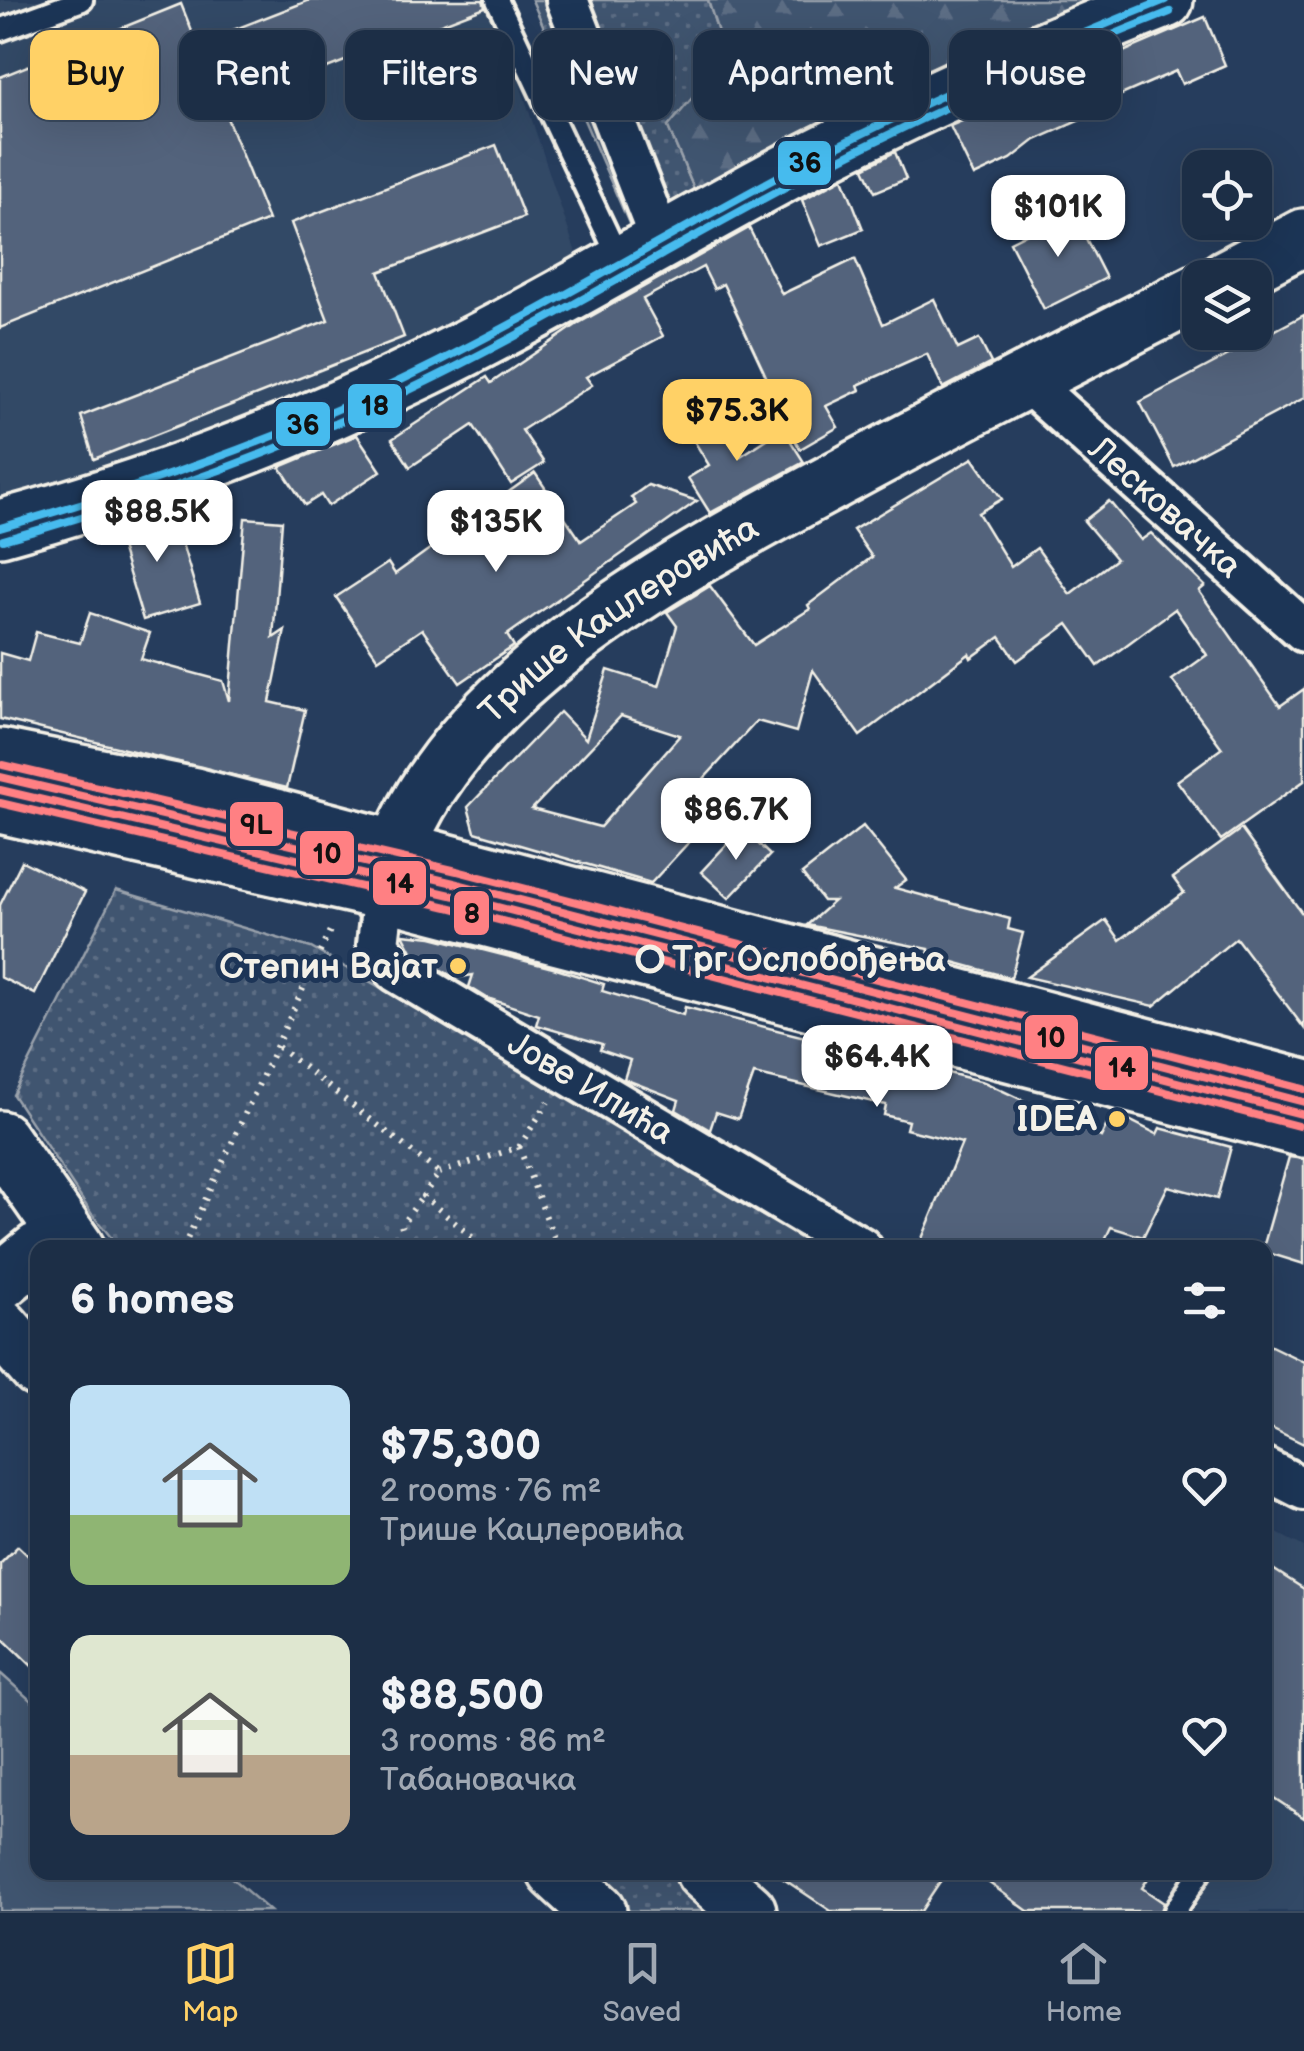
<!DOCTYPE html>
<html lang="en">
<head>
<meta charset="utf-8">
<style>
	:root { --surface:#1c2e46; --page:#25364d; --text:#f1f3f6; --muted:#a0a8b3; --line:#3a4a5f; --accent:#ffd166 }
	body { margin:0; font-family:"Balsamiq Sans",sans-serif; background:var(--page); color:var(--text); height:100vh; display:flex; flex-direction:column; font-size:38px; white-space:nowrap }
	* { box-sizing:border-box; margin:0 }
	p { font-size:32px; color:var(--muted) }
	.icon { flex:none; width:55px; height:55px; fill:none; stroke:currentColor; stroke-width:2; stroke-linecap:round; stroke-linejoin:round }
	.map { position:relative; flex:1; overflow:hidden }
	.drawer { position:absolute; left:30px; top:1240px; width:1242px; height:640px; display:flex; flex-direction:column; background:var(--surface); border-radius:20px; box-shadow:0 10px 40px #0002,0 0 0 2px var(--line) }
	.drawer>* { flex:none }
	.hud { position:absolute; left:30px; top:30px; width:1245px; height:90px; display:flex; gap:20px }
	.controls { position:absolute; left:1182px; top:150px; display:grid; gap:20px }
	.controls a { display:grid; place-items:center; width:90px; height:90px; border-radius:20px; background:var(--surface); box-shadow:0 10px 40px #0002,0 0 0 2px var(--line); font-size:50px }
	.price { position:absolute; translate:-50% -85px; padding:0 22px; border-radius:20px; background:#fff; color:#222; font-size:32px; line-height:65px; filter:drop-shadow(0 2px 5px #0008) }
	.price::after { content:''; position:absolute; left:50%; top:60px; width:30px; height:22px; margin-left:-15px; background:inherit; clip-path:polygon(0 0,100% 0,50% 100%) }
	.price.selected { background:var(--accent); color:#111 }
	ul { padding:0; list-style:none }
	li { display:flex; align-items:center; gap:30px; height:250px; padding:0 40px }
	li span { display:grid; place-items:center; flex:none; width:280px; height:200px; border-radius:20px; color:#555 }
	li>.icon { margin-inline-start:auto }
	span .icon { width:120px; height:120px; fill:#fffc; stroke-width:1 }
	li b { font-size:42px }
	h2 { display:flex; justify-content:space-between; align-items:center; height:120px; padding:0 40px; font-size:42px }
	.chip { padding:0 35px; border-radius:20px; background:var(--surface); box-shadow:0 10px 40px #0002,0 0 0 2px var(--line); font-size:35px; line-height:90px }
	.chip.selected { background:var(--accent); color:#111 }
	.tabs { display:flex; justify-content:space-around; align-items:center; height:140px; border-top:2px solid var(--line); background:var(--surface); font-size:28px; color:var(--muted) }
	.tabs a { display:grid; justify-items:center; gap:5px }
	.tabs .selected { color:var(--accent) }
	.map>svg:first-child { display:block }
	.built { fill:#334966 }
	.green { fill:url(#green-dots); stroke:#9aa2ac; stroke-width:2.5 }
	.forest { fill:url(#forest-firs); stroke:#9aa2ac; stroke-width:2.5 }
	.pitch { fill:#40546f; stroke:#9aa2ac; stroke-width:2.5 }
	.building { fill:#52647b; stroke:#f4f1e8; stroke-width:2.5; fill-rule:evenodd }
	.lines { fill:none; stroke-linecap:round; stroke-linejoin:round }
	.lane-casing { stroke:#f4f1e8; stroke-width:28 }
	.street-casing { stroke:#f4f1e8; stroke-width:48 }
	.secondary-casing { stroke:#f4f1e8; stroke-width:62 }
	.path { stroke:#f4f1e8; stroke-width:6; stroke-dasharray:2.5 8; stroke-linecap:butt }
	.lane { stroke:#1d3557; stroke-width:20 }
	.street { stroke:#1d3557; stroke-width:40 }
	.secondary { stroke:#1d3557; stroke-width:55 }
	.bus-1-casing { stroke:#1d3557; stroke-width:15 }
	.bus-2-casing { stroke:#1d3557; stroke-width:15 }
	.bus-1 { stroke:#46bbee; stroke-width:8 }
	.bus-2 { stroke:#46bbee; stroke-width:8 }
	.tram-1-casing { stroke:#1d3557; stroke-width:15 }
	.tram-2-casing { stroke:#1d3557; stroke-width:15 }
	.tram-3-casing { stroke:#1d3557; stroke-width:15 }
	.tram-4-casing { stroke:#1d3557; stroke-width:15 }
	.tram-1 { stroke:#ff8083; stroke-width:8 }
	.tram-2 { stroke:#ff8083; stroke-width:8 }
	.tram-3 { stroke:#ff8083; stroke-width:8 }
	.tram-4 { stroke:#ff8083; stroke-width:8 }
	.stop-dot { fill:#1d3557; stroke:#f4f1e8; stroke-width:5 }
	.poi-dot { fill:#ffd166; stroke:#1d3557; stroke-width:4 }
	.labels { text-anchor:middle; stroke-width:10; stroke-linejoin:round; paint-order:stroke }
	.street-label { font-size:35px; fill:#f4f1e8; stroke:#1d3557 }
	.stop-label { font-size:35px; font-weight:bold; fill:#f4f1e8; stroke:#1d3557; text-anchor:start }
	.poi-label { font-size:35px; font-weight:bold; fill:#f4f1e8; stroke:#1d3557; text-anchor:end }
	.line-badge { stroke:#1d3557; stroke-width:4 }
	.pale-badge-label { font-size:28px; text-anchor:middle; font-weight:bold; fill:#111 }
</style>
</head>
<body>
<div class="map">
<svg width="1304" height="1911" viewBox="0 0 1304 1911">
	<defs>
		<pattern id="green-dots" width="8" height="8" patternUnits="userSpaceOnUse" patternTransform="scale(2.5)"><rect width="8" height="8" fill="#40546f"/><path d="M2 2h.1M6 6h.1" fill="none" stroke="#5c6d84" stroke-width="1.8" stroke-linecap="round"/></pattern>
		<pattern id="forest-firs" width="22" height="20" patternUnits="userSpaceOnUse" patternTransform="scale(2.5)"><rect width="22" height="20" fill="#40546f"/><path d="M5 1l3.5 6h-7zM16 11l3.5 6h-7z" fill="#5c6d84"/></pattern>
	</defs>
	<rect width="100%" height="100%" fill="#263d5d"/>
	<filter id="ink" filterUnits="userSpaceOnUse"><feTurbulence type="fractalNoise" baseFrequency=".01" numOctaves="2"/><feDisplacementMap in="SourceGraphic" scale="20" xChannelSelector="R" yChannelSelector="G"/><feConvolveMatrix kernelMatrix="1 2 1 2 8 2 1 2 1" color-interpolation-filters="sRGB"/></filter>
	<g filter="url(#ink)">
		<!-- built -->
		<g class="built">
			<polygon points="0,0 492,0 578,259 418,348 184,450 0,505"/>
			<polygon points="1265,1527 1304,1547 1304,1911 1160,1911 1185,1873 1265,1872"/>
		</g>
		<!-- green -->
		<g class="green">
			<polygon points="532,0 708,0 726,58 668,127 697,196 631,228"/>
			<polygon points="116,890 311,948 836,1247 119,1247 91,1213 13,1095"/>
			<polygon points="586,1873 675,1873 720,1911 630,1911"/>
		</g>
		<!-- forest -->
		<polygon class="forest" points="708,0 1101,0 697,196 668,127 726,58"/>
		<!-- pitch -->
		<polygon class="pitch" points="0,1673 37,1706 38,1872 226,1873 270,1911 0,1911"/>
		<!-- building -->
		<g class="building">
			<polygon points="310,0 483,0 485,7 223,108 268,220 0,328 0,77 181,4 197,44"/>
			<polygon points="1205,17 1225,65 1182,84 1176,71 1112,99 1114,105 1035,140 1011,159 974,176 950,126"/>
			<polygon points="496,145 524,217 379,272 404,337 94,459 81,416 328,320 291,223"/>
			<polygon points="895,152 906,179 875,192 864,168"/>
			<polygon points="843,178 863,229 821,246 802,200"/>
			<polygon points="1072,211 1106,278 1044,309 1010,242"/>
			<polygon points="749,228 782,294 855,259 883,324 934,299 958,349 979,339 991,363 943,388 927,354 858,385 860,390 826,406 838,427 800,449 767,389 771,387 723,284 714,289 703,267 643,299 663,336 586,377 592,385 522,430 544,463 511,484 473,425 410,467 392,439 487,377 491,383 579,323"/>
			<polygon points="1304,315 1304,398 1174,467 1140,402"/>
			<polygon points="711,413 739,457 783,429 804,462 710,513 688,478 709,465 686,428"/>
			<polygon points="357,435 381,471 328,506 321,495 305,505 280,467"/>
			<path d="M973,458l29,41 -24,14 33,54 26,-19 33,46 46,-35 -32,-38 25,-20 32,39 10,-7 54,53 -6,5 81,115 24,-17v92l-83,59 -44,-59 45,-33 -50,-68 35,-25 -32,-46 -77,57 -30,-42 -51,37 -17,-24 -29,21 -2,-4 -109,82 -47,-66 -17,62 -39,-11 -93,101 25,20 -38,41 -176,-51 -7,-25 92,-95 26,27 22,-69 51,16 18,-60 -10,-14 43,-26 44,59 56,-36 -2,-4 64,-48 -19,-27zM621,716l59,19 -80,92 -68,-18z"/>
			<polygon points="535,473 581,541 636,504 631,497 648,485 697,501 507,635 514,646 460,683 422,629 378,659 336,597 388,563 395,574"/>
			<polygon points="172,510 200,603 143,620 115,527"/>
			<polygon points="245,518 282,521 273,638 285,630 270,702 305,710 287,788 0,719 0,653 28,661 36,632 80,643 90,613 150,633 141,659 223,681 229,701"/>
			<polygon points="863,826 906,880 895,888 1010,919 1008,929 1023,933 1011,978 928,955 929,949 807,925 834,901 823,901 802,874"/>
			<polygon points="742,828 770,855 729,898 701,872"/>
			<polygon points="1241,829 1304,916 1304,1028 1236,938 1154,1006 1027,977 1106,920 1120,940 1184,893 1173,878"/>
			<polygon points="22,861 85,892 35,994 0,977 0,905"/>
			<polygon points="403,934 432,937 553,968 604,984 602,991 683,1015 685,1007 984,1082 1101,1137 1113,1112 1157,1134 1160,1128 1231,1147 1217,1199 1168,1186 1143,1237 1111,1227 1101,1248 918,1248 962,1143 906,1129 908,1121 884,1115 886,1105 754,1074 738,1119 716,1112 710,1130 676,1110 679,1100 624,1079 630,1060 600,1050 602,1044 536,1025 539,1015 487,998 469,987 473,975 455,978 413,953"/>
			<polygon points="1289,1157 1304,1159 1304,1264 1265,1252 1263,1248"/>
			<polygon points="1265,1343 1304,1362 1304,1444 1265,1425"/>
			<polygon points="18,1546 38,1565 38,1672 0,1635 0,1564"/>
			<polygon points="1265,1564 1304,1589 1304,1818 1265,1792"/>
			<polygon points="773,1872 947,1872 921,1911 831,1911"/>
			<polygon points="974,1872 1152,1872 1142,1888 1164,1903 1161,1911 1028,1911"/>
		</g>
		<g class="lines">
			<!-- lane casing -->
			<g class="lane-casing">
				<g id="lane">
					<polyline points="497,0 620,261"/>
					<polyline points="0,30 82,0"/>
					<polyline points="1175,1911 1200,1872"/>
				</g>
			</g>
			<!-- street casing -->
			<g class="street-casing">
				<g id="street">
					<polyline points="567,0 661,241"/>
					<path id="s1" d="M1026,381l278,250"/>
					<path id="s2" d="M384,892l-6,52 18,27 465,277"/>
					<polyline points="1265,1469 1304,1489"/>
				</g>
			</g>
			<!-- secondary casing -->
			<g class="secondary-casing">
				<g id="secondary">
					<polyline points="1226,278 1304,237"/>
					<path d="M0,528c144,-39 291,-94 426,-160 129,-63 252,-139 380,-206 117,-60 237,-114 359,-162"/>
					<polyline points="0,757 195,796 1304,1088"/>
					<polyline points="0,805 384,892 1304,1129"/>
					<path id="s3" d="M387,879c52,-192 300,-319 462,-406 116,-63 234,-122 351,-182"/>
					<polyline points="0,1139 76,1248"/>
					<polyline points="0,1282 38,1251"/>
					<polyline points="0,1326 38,1369"/>
					<polyline points="556,1872 598,1911"/>
					<polyline points="704,1872 748,1911"/>
				</g>
			</g>
			<!-- path -->
			<g class="path">
				<polyline points="278,1047 439,1173 423,1196 485,1248"/>
				<polyline points="519,1147 548,1102"/>
				<polyline points="439,1173 519,1147 558,1248"/>
				<polyline points="183,1248 333,924"/>
				<polyline points="408,1248 401,1225 423,1196"/>
			</g>
			<!-- lane -->
			<use href="#lane" class="lane"/>
			<!-- street -->
			<use href="#street" class="street"/>
			<!-- secondary -->
			<use href="#secondary" class="secondary"/>
			<!-- bus-1 casing -->
			<g class="bus-1-casing">
				<path id="bus-1" d="M0,528c129,-37 256,-80 378,-137 147,-68 284,-154 428,-229 116,-60 237,-113 359,-162"/>
			</g>
			<!-- bus-2 casing -->
			<g class="bus-2-casing">
				<path id="bus-2" d="M3,540c129,-36 255,-80 376,-136 149,-68 288,-156 433,-231 116,-60 236,-113 358,-161"/>
			</g>
			<!-- bus-1 -->
			<use href="#bus-1" class="bus-1"/>
			<!-- bus-2 -->
			<use href="#bus-2" class="bus-2"/>
			<!-- tram-1 casing -->
			<g class="tram-1-casing">
				<polyline id="tram-1" points="0,777 454,883 1304,1102"/>
			</g>
			<!-- tram-2 casing -->
			<g class="tram-2-casing">
				<polyline id="tram-2" points="0,790 451,895 1301,1114"/>
			</g>
			<!-- tram-3 casing -->
			<g class="tram-3-casing">
				<polyline id="tram-3" points="3,765 457,871 1304,1089"/>
			</g>
			<!-- tram-4 casing -->
			<g class="tram-4-casing">
				<polyline id="tram-4" points="0,803 448,907 1298,1126"/>
			</g>
			<!-- tram-1 -->
			<use href="#tram-1" class="tram-1"/>
			<!-- tram-2 -->
			<use href="#tram-2" class="tram-2"/>
			<!-- tram-3 -->
			<use href="#tram-3" class="tram-3"/>
			<!-- tram-4 -->
			<use href="#tram-4" class="tram-4"/>
		</g>
	</g>
	<!-- markers -->
	<circle class="stop-dot" cx="650" cy="959" r="12"/>
	<g class="poi-dot">
		<circle cx="458" cy="966" r="10"/>
		<circle cx="1117" cy="1119" r="10"/>
	</g>
	<g class="labels">
		<!-- street labels -->
		<g class="street-label">
			<text dy="12" stroke="none"><textPath href="#s1" startOffset="188">Лесковачка</textPath></text>
			<text dy="12" stroke="none"><textPath href="#s3" startOffset="358">Трише Кацлеровића</textPath></text>
			<text dy="12" stroke="none"><textPath href="#s2" startOffset="312">Јове Илића</textPath></text>
		</g>
		<!-- stop labels -->
		<g class="stop-label">
			<text x="672" y="971">Трг Ослобођења</text>
		</g>
		<!-- poi labels -->
		<g class="poi-label">
			<text x="438" y="978">Степин Вајат</text>
			<text x="1097" y="1131">IDEA</text>
		</g>
	</g>
	<g class="line-badge">
		<rect x="776" y="139" width="57" height="48" rx="10" fill="#46bbee"/>
		<rect x="346" y="382" width="58" height="48" rx="10" fill="#46bbee"/>
		<rect x="274" y="400" width="58" height="48" rx="10" fill="#46bbee"/>
		<rect x="228" y="800" width="57" height="48" rx="10" fill="#ff8083"/>
		<rect x="298" y="829" width="58" height="48" rx="10" fill="#ff8083"/>
		<rect x="371" y="859" width="57" height="48" rx="10" fill="#ff8083"/>
		<rect x="452" y="889" width="39" height="48" rx="10" fill="#ff8083"/>
		<rect x="1023" y="1013" width="57" height="48" rx="10" fill="#ff8083"/>
		<rect x="1093" y="1044" width="57" height="48" rx="10" fill="#ff8083"/>
	</g>
	<g class="pale-badge-label">
		<text x="805" y="172">36</text>
		<text x="375" y="415">18</text>
		<text x="303" y="434">36</text>
		<text x="256" y="834">9L</text>
		<text x="327" y="863">10</text>
		<text x="400" y="893">14</text>
		<text x="472" y="923">8</text>
		<text x="1051" y="1047">10</text>
		<text x="1122" y="1077">14</text>
	</g>
</svg>
<div class="controls">
<a><svg class="icon" aria-label="locate" viewBox="0 0 24 24"><circle cx="12" cy="12" r="6"/><path d="M12 2v4M12 18v4M2 12h4M18 12h4"/></svg></a>
<a><svg class="icon" aria-label="layers" viewBox="0 0 24 24"><path d="M12 4l9 5-9 5-9-5zM3 14l9 5 9-5"/></svg></a>
</div>
<b class="price" style="left:1058px;top:260px">$101K</b>
<b class="price selected" style="left:737px;top:464px">$75.3K</b>
<b class="price" style="left:157px;top:565px">$88.5K</b>
<b class="price" style="left:496px;top:575px">$135K</b>
<b class="price" style="left:736px;top:863px">$86.7K</b>
<b class="price" style="left:877px;top:1110px">$64.4K</b>
<div class="hud">
<a class="chip selected">Buy</a>
<a class="chip">Rent</a>
<a class="chip">Filters</a>
<a class="chip">New</a>
<a class="chip">Apartment</a>
<a class="chip">House</a>
</div>
<section class="drawer">
<h2>6 homes<svg class="icon" aria-label="filters" viewBox="0 0 24 24"><path d="M4 7h16M4 17h16"/><circle cx="9" cy="7" r="2"/><circle cx="15" cy="17" r="2"/></svg></h2>
<ul>
<li><span style="background:linear-gradient(#bfe0f5 65%,#8fb573 0)"><svg class="icon" aria-label="home" viewBox="0 0 24 24"><path d="M3 11l9-7 9 7M6 9v11h12V9"/></svg></span><div><b>$75,300</b><p>2 rooms · 76 m²</p><p>Трише Кацлеровића</p></div><svg class="icon" aria-label="heart" viewBox="0 0 24 24"><path d="M12 20l-8-8c-3-5 5-10 8-4 3-6 11-1 8 4z"/></svg></li>
<li><span style="background:linear-gradient(#dfe7d0 60%,#b9a48a 0)"><svg class="icon" aria-label="home" viewBox="0 0 24 24"><path d="M3 11l9-7 9 7M6 9v11h12V9"/></svg></span><div><b>$88,500</b><p>3 rooms · 86 m²</p><p>Табановачка</p></div><svg class="icon" aria-label="heart" viewBox="0 0 24 24"><path d="M12 20l-8-8c-3-5 5-10 8-4 3-6 11-1 8 4z"/></svg></li>
</ul>
</section>
</div>
<nav class="tabs">
<a class="selected"><svg class="icon" aria-label="map" viewBox="0 0 24 24"><path d="M3 6l6-2 6 2 6-2v14l-6 2-6-2-6 2zM9 4v14M15 6v14"/></svg>Map</a>
<a><svg class="icon" aria-label="saved" viewBox="0 0 24 24"><path d="M7 4h10v16l-5-4-5 4z"/></svg>Saved</a>
<a><svg class="icon" aria-label="home" viewBox="0 0 24 24"><path d="M3 11l9-7 9 7M6 9v11h12V9"/></svg>Home</a>
</nav>
</body>
</html>
